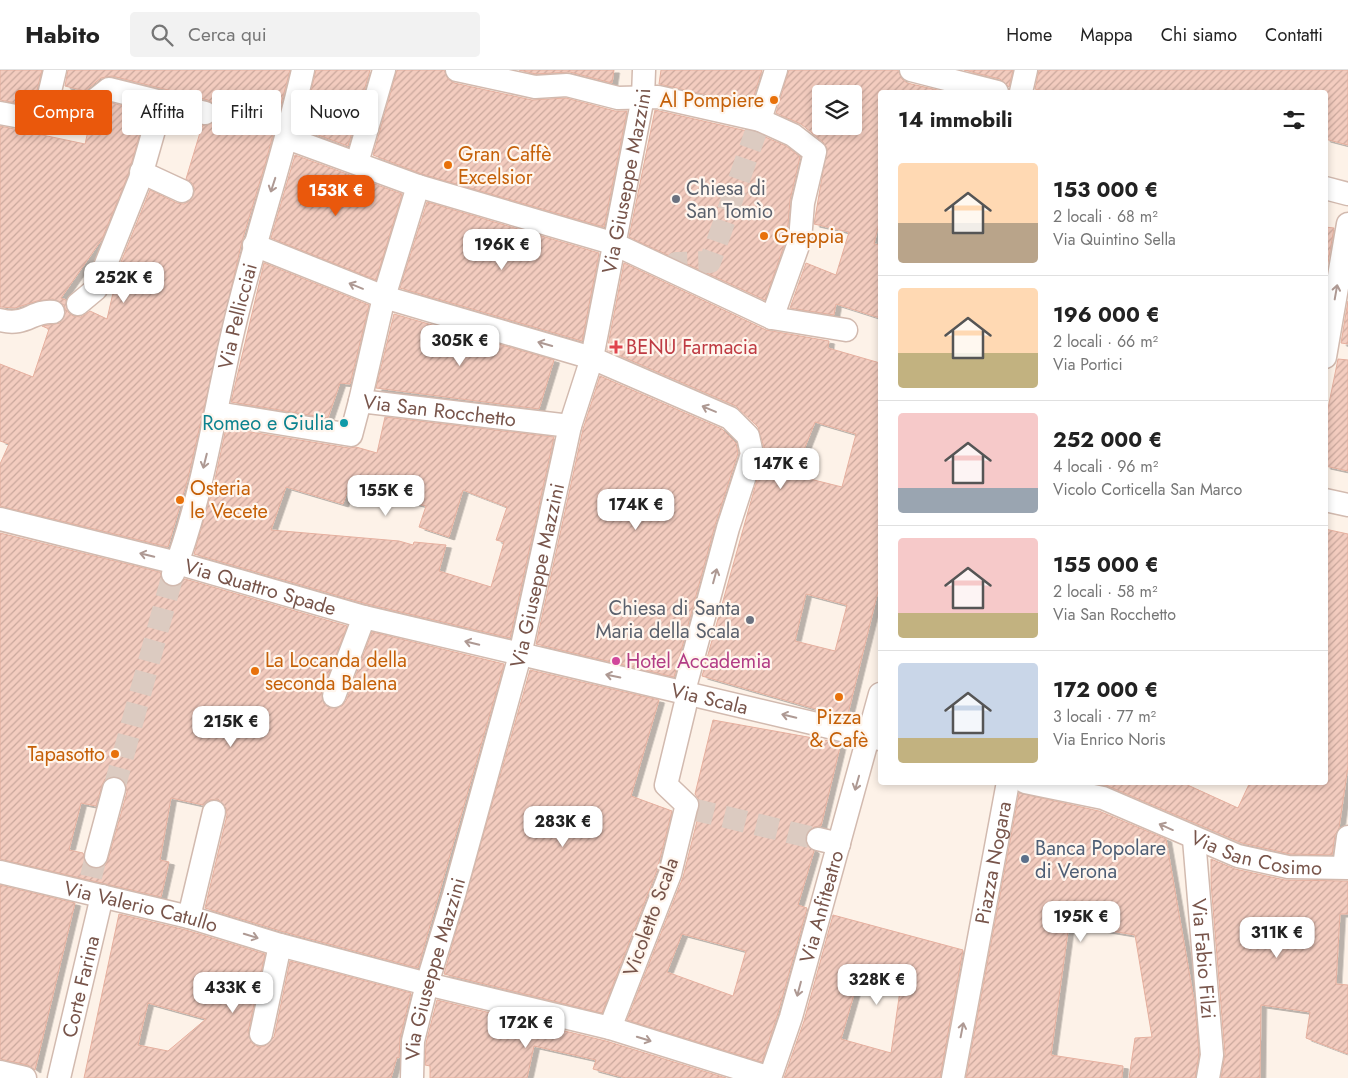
<!DOCTYPE html>
<html lang="it">
<meta charset="utf-8">
<style>
:root{--surface:#fff;--page:#f2f2f2;--text:#222;--muted:#767676;--line:#e0e0e0;--accent:#ea580c}
body{margin:0;font-family:Jost,sans-serif;background:var(--page);color:var(--text);height:100vh;display:flex;flex-direction:column;font-size:19px;white-space:nowrap}
*{box-sizing:border-box;margin:0}
p{font-size:16px;color:var(--muted)}
.icon{flex:none;width:28px;height:28px;fill:none;stroke:currentColor;stroke-width:2;stroke-linecap:round;stroke-linejoin:round}
.map{position:relative;flex:1;overflow:hidden}
.side{position:absolute;left:878px;top:20px;width:450px;height:695px;display:flex;flex-direction:column;background:var(--surface);border-radius:5px;box-shadow:0 2px 8px #0003}
.side>*{flex:none}
.guide{position:absolute;left:15px;top:20px;width:475px;height:45px;display:flex;gap:10px}
.buttons{position:absolute;left:812px;top:15px;display:grid;gap:10px}
.buttons a{display:grid;place-items:center;width:50px;height:50px;border-radius:5px;background:var(--surface);box-shadow:0 2px 8px #0003;font-size:25px}
.price{position:absolute;translate:-50% -42px;padding:0 11px;border-radius:10px;background:#fff;color:#222;font-size:16px;line-height:32px;filter:drop-shadow(0 1px 2px #0008)}
.price::after{content:'';position:absolute;left:50%;top:30px;width:15px;height:11px;margin-left:-8px;background:inherit;clip-path:polygon(0 0,100% 0,50% 100%)}
.price.active{background:var(--accent);color:#fff}
ul{padding:0;list-style:none}
li{display:flex;align-items:center;gap:15px;height:125px;padding:0 20px}
li+li{border-top:1px solid var(--line)}
li span{display:grid;place-items:center;flex:none;width:140px;height:100px;border-radius:5px;color:#555}
li>.icon{margin-inline-start:auto}
span .icon{width:60px;height:60px;fill:#fffc;stroke-width:1}
li b{font-size:21px}
h2{display:flex;justify-content:space-between;align-items:center;height:60px;padding:0 20px;font-size:21px}
.chip{padding:0 18px;border-radius:5px;background:var(--surface);box-shadow:0 2px 8px #0003;font-size:18px;line-height:45px}
.chip.active{background:var(--accent);color:#fff}
header{display:flex;align-items:center;gap:30px;box-sizing:border-box;height:70px;padding:0 25px;background:var(--surface);border-bottom:1px solid var(--line)}
header strong{font-size:24px}
nav{display:flex;gap:28px;margin-inline-start:auto;font-size:18px}
.search{width:350px;height:45px;background:var(--page);display:flex;align-items:center;gap:12px;box-sizing:border-box;padding:0 18px;border-radius:5px;color:var(--muted);font-size:19px}
.map>svg:first-child{display:block}
.building{fill:url(#building-hatch);stroke:#e6b09f;fill-rule:evenodd;filter:url(#shadow)}
.lines{fill:none;stroke-linecap:round;stroke-linejoin:round}
.street-tunnel{stroke:#dccbc1;stroke-width:22;stroke-dasharray:22 11;stroke-linecap:butt}
.street-casing{stroke:#d2baaf;stroke-width:25}
.street{stroke:#fff;stroke-width:22}
.oneway{stroke:#ae9993}
.food-dot{fill:#e8710a;stroke:#fff6ee;stroke-width:2}
.worship-dot{fill:#6b7280;stroke:#fff6ee;stroke-width:2}
.health-dot{fill:#e0444e;stroke:#fff6ee;stroke-width:2}
.culture-dot{fill:#0f9aa8;stroke:#fff6ee;stroke-width:2}
.hotel-dot{fill:#d1479c;stroke:#fff6ee;stroke-width:2}
.service-dot{fill:#5c6f8a;stroke:#fff6ee;stroke-width:2}
.labels{text-anchor:middle;dominant-baseline:central;stroke-width:4.5;stroke-linejoin:round;paint-order:stroke}
.food-label{font-size:20px;fill:#c56008;stroke:#fff6ee;text-anchor:start}
.street-label{font-size:20px;fill:#78554b;stroke:#fff6ee}
.worship-label{font-size:20px;fill:#5b616d;stroke:#fff6ee;text-anchor:start}
.health-label{font-size:20px;fill:#be3a42;stroke:#fff6ee;text-anchor:start}
.culture-label{font-size:20px;fill:#0d838f;stroke:#fff6ee;text-anchor:end}
.hotel-label{font-size:20px;fill:#b23c85;stroke:#fff6ee;text-anchor:start}
.service-label{font-size:20px;fill:#4e5e75;stroke:#fff6ee;text-anchor:start}
</style>
<header>
<strong>Habito</strong>
<div class="search"><svg class="icon" aria-label="search" viewBox="0 0 24 24"><circle cx="10" cy="10" r="6"/><path d="M15 15l6 6"/></svg>Cerca qui</div>
<nav><a>Home</a><a>Mappa</a><a>Chi siamo</a><a>Contatti</a></nav>
</header>
<div class="map">
<svg width="1348" height="1008" viewBox="0 0 1348 1008">
<defs>
<pattern id="building-hatch" width="6" height="6" patternUnits="userSpaceOnUse" patternTransform="scale(1.25)"><rect width="6" height="6" fill="#f3ccbf"/><path d="M-1 1l2-2M0 6l6-6M5 7l2-2" fill="none" stroke="#caa89d"/></pattern>
<filter id="shadow"><feDropShadow dx="5.5" dy="3" stdDeviation="0" flood-color="#0004"/></filter>
</defs>
<rect width="100%" height="100%" fill="#fdf2e8"/>
<!-- building -->
<g class="building">
<path d="M0,0H42L33,36L0,30Z"/>
<path d="M68,0H290L266,91L242,171L188,408L168,477L0,436V394L9,374L0,371V294L33,307L49,259L42,256L60,253L66,242L64,235L53,229L37,231L15,238L0,237V56L85,74L91,48L112,33L146,42L128,105L102,169L61,228L66,230L68,242L73,246L81,247L90,241L107,249L119,197L150,120L177,133L184,134L190,131L195,119L192,113L186,109L202,56L214,52L218,46L214,34L208,30L112,6L101,8L85,21L65,16Z"/>
<path d="M316,0H370L348,76L302,59Z"/>
<path d="M397,0H444L448,9L454,13L532,30L566,28L615,41H627L604,157L422,104L373,85Z"/>
<path d="M519,0H614L612,13L570,2L536,4Z"/>
<path d="M661,0H762L751,35L659,14Z"/>
<path d="M789,0H898L902,9L907,13L946,22H880V149L874,174L880,175V248L836,234L834,245L790,238L806,193L836,205L849,162L814,154L827,78L823,72L801,54L776,43ZM821,24H854V56H821Z"/>
<path d="M964,0H1013L1009,17L1000,9Z"/>
<path d="M1039,0H1348V75L1325,69V22H1047L1035,19Z"/>
<path d="M655,40L756,63L786,76L800,87L790,130L787,167L765,230L629,167Z"/>
<path d="M295,85L402,124L376,210L271,168Z"/>
<path d="M427,132L599,183L582,271L400,218Z"/>
<path d="M1325,157L1334,158L1325,210Z"/>
<path d="M264,193L369,235L350,314L340,313L328,348L231,332Z"/>
<path d="M624,193L766,260L829,271L828,278L880,293V513L847,648L702,606L765,381L758,357L736,336L607,280ZM815,352L856,364L842,417L794,405ZM806,524L847,535L835,581L795,571Z"/>
<path d="M1348,231V274L1341,273Z"/>
<path d="M394,244L554,290L539,339L376,318Z"/>
<path d="M1338,289L1348,290V401L1325,396V353Z"/>
<path d="M600,306L722,359L736,373L738,383L715,455L674,607L536,574L583,359Z"/>
<path d="M385,347L554,367L510,568L367,534L194,484L214,414L226,358L349,378L356,377L377,383ZM349,416L426,436L419,457L449,467L463,420L507,437L496,470L504,472L491,517L439,501L446,475L414,472L413,475L399,471L271,460L286,417L343,434Z"/>
<path d="M1325,459L1348,464V696L1339,758L1335,765L1332,785L1290,784L1242,773L1108,716L1093,712H1181L1238,738L1250,712H1325Z"/>
<path d="M0,463L160,502L163,512L169,516L176,517L185,509L347,556L322,622L324,634L330,638L342,636L346,631L372,562L504,594L418,898L284,862L205,838L227,745L226,738L218,729L210,730L203,735L171,728L160,790L169,792L161,827L0,789ZM111,706L118,707L124,710L127,722L108,790L105,796L93,799L86,795L83,783L69,780L81,733L96,736L102,715L105,709Z"/>
<path d="M530,600L659,630L631,726L672,741L657,800L602,943L444,904Z"/>
<path d="M713,650L841,673L821,756L814,757L805,766L806,773L814,781L798,835L807,838L778,943L762,992L627,950L683,807L700,739V731L695,724ZM682,864L746,881L733,926L667,902Z"/>
<path d="M1019,723L1099,741L1166,769L1195,936L1199,984L1195,1008H1129L1135,968L1152,967L1135,865L1069,854L1051,985L1123,996L1122,1008H966Z"/>
<path d="M1211,789L1235,799L1285,810L1348,811V844H1340L1336,914L1348,915V984L1306,968L1310,942L1261,935L1260,1008H1221L1225,984L1211,813Z"/>
<path d="M0,815L75,833L35,1000L28,995L0,989Z"/>
<path d="M119,844L186,860L265,884L248,962L252,973L258,977L265,976L274,967L290,891L411,923L400,968L399,988L397,987L391,1008H84ZM148,933L206,949L168,981L138,975Z"/>
<path d="M833,845L963,880L940,1008H784L804,951ZM862,897L902,907L891,983L841,969Z"/>
<path d="M437,930L606,971L726,1008H626L593,999L596,990L534,976L527,1008H430V996L425,995L426,973Z"/>
</g>
<g class="lines">
<!-- street-tunnel -->
<g class="street-tunnel">
<path d="M669,201L676,193L710,192L760,50"/>
<path d="M114,719L173,504"/>
<path d="M692,739L818,769"/>
<path d="M91,807L96,786"/>
</g>
<!-- street casing -->
<g class="street-casing">
<g id="street">
<path d="M911,0L997,22"/>
<path d="M1021,22L1026,0"/>
<path d="M0,43L43,51L90,34L109,19L205,43"/>
<path d="M760,50L776,0"/>
<path d="M43,51L55,0"/>
<path d="M287,68L418,116L612,173L772,248L800,170L803,133L815,82L793,65L760,50L658,27L618,28L567,15L535,17L457,0"/>
<path d="M357,93L384,0"/>
<path d="M141,102L182,121"/>
<path d="M1325,118L1348,124"/>
<path d="M254,175L384,227L592,288L730,348L748,366L752,384L728,458L684,621L686,632L666,715L687,735L686,738L670,804L610,958"/>
<path d="M78,234L96,219L140,109L162,32"/>
<path d="M772,248L846,260"/>
<path d="M0,250C26,257 32,240 53,242"/>
<path d="M1325,287L1348,154"/>
<path d="M360,331L384,227L418,116"/>
<path id="s1" d="M217,343L351,365L360,331L570,356"/>
<path d="M1325,430L1348,435"/>
<path id="s2" d="M0,449L177,493L364,547L880,669"/>
<path id="s3" d="M173,504C204,423 215,336 235,253C255,168 284,85 303,0"/>
<path d="M334,626L364,547"/>
<path id="s4" d="M1025,712L1103,728L1238,786L1288,797L1348,798"/>
<path d="M818,769L839,774"/>
<path id="s5" d="M1194,769L1212,985L1208,1008"/>
<path d="M96,786L114,719"/>
<path d="M1344,797L1348,767"/>
<path id="s6" d="M0,802L189,847L280,875L427,914L610,958L770,1008"/>
<path d="M189,847L214,742"/>
<path d="M261,964L280,875"/>
<path d="M0,1002L25,1008"/>
<path id="s7" d="M59,1008L102,826"/>
<path id="s8" d="M412,1008L413,971L427,914L454,825L520,585L570,356L592,288L643,27L644,0"/>
<path id="s9" d="M770,1008L791,947L880,624"/>
<path id="s10" d="M953,1008L1008,712"/>
</g>
</g>
<!-- street -->
<use href="#street" class="street"/>
</g>
<!-- one-way arrows -->
<defs><path id="oneway-shaft" d="M-6 0H5M1.5-3L5.5 0L1.5 3" fill="none" stroke-width="1.6" stroke-linecap="round" stroke-linejoin="round" transform="scale(1.25)"/></defs>
<g class="oneway">
<use href="#oneway-shaft" transform="translate(273 115) rotate(108)"/>
<use href="#oneway-shaft" transform="translate(356 216) rotate(-158)"/>
<use href="#oneway-shaft" transform="translate(1336 222) rotate(-80)"/>
<use href="#oneway-shaft" transform="translate(545 274) rotate(-164)"/>
<use href="#oneway-shaft" transform="translate(709 339) rotate(-157)"/>
<use href="#oneway-shaft" transform="translate(205 391) rotate(104)"/>
<use href="#oneway-shaft" transform="translate(147 485) rotate(-166)"/>
<use href="#oneway-shaft" transform="translate(715 506) rotate(-75)"/>
<use href="#oneway-shaft" transform="translate(472 573) rotate(-166)"/>
<use href="#oneway-shaft" transform="translate(613 606) rotate(-168)"/>
<use href="#oneway-shaft" transform="translate(789 646) rotate(-167)"/>
<use href="#oneway-shaft" transform="translate(857 713) rotate(106)"/>
<use href="#oneway-shaft" transform="translate(1166 757) rotate(-156)"/>
<use href="#oneway-shaft" transform="translate(251 866) rotate(17)"/>
<use href="#oneway-shaft" transform="translate(799 919) rotate(105)"/>
<use href="#oneway-shaft" transform="translate(962 960) rotate(-79)"/>
<use href="#oneway-shaft" transform="translate(644 969) rotate(17)"/>
</g>
<!-- markers -->
<g class="food-dot">
<circle cx="774" cy="30" r="5"/>
<circle cx="448" cy="95" r="5"/>
<circle cx="764" cy="166" r="5"/>
<circle cx="180" cy="430" r="5"/>
<circle cx="255" cy="601" r="5"/>
<circle cx="839" cy="627" r="5"/>
<circle cx="115" cy="684" r="5"/>
</g>
<g class="worship-dot">
<circle cx="676" cy="129" r="5"/>
<circle cx="750" cy="550" r="5"/>
</g>
<path class="health-dot" d="M613.5 269.5h5v5h5v5h-5v5h-5v-5h-5v-5h5z"/>
<circle class="culture-dot" cx="344" cy="353" r="5"/>
<circle class="hotel-dot" cx="616" cy="591" r="5"/>
<circle class="service-dot" cx="1025" cy="789" r="5"/>
<g class="labels">
<!-- food labels -->
<g class="food-label">
<text x="764" y="30" text-anchor="end">Al Pompiere</text>
<text x="458" y="84">Gran Caffè<tspan x="458" dy="23">Excelsior</tspan></text>
<text x="774" y="166">Greppia</text>
<text x="190" y="418">Osteria<tspan x="190" dy="23">le Vecete</tspan></text>
<text x="265" y="590">La Locanda della<tspan x="265" dy="23">seconda Balena</tspan></text>
<text x="839" y="647" text-anchor="middle">Pizza<tspan x="839" dy="23">&amp; Cafè</tspan></text>
<text x="105" y="684" text-anchor="end">Tapasotto</text>
</g>
<!-- street labels -->
<g class="street-label">
<text stroke="none"><textPath href="#s8" startOffset="924">Via Giuseppe Mazzini</textPath></text>
<text stroke="none"><textPath href="#s3" startOffset="266">Via Pellicciai</textPath></text>
<text stroke="none"><textPath href="#s1" startOffset="251">Via San Rocchetto</textPath></text>
<text stroke="none"><textPath href="#s8" startOffset="519">Via Giuseppe Mazzini</textPath></text>
<text stroke="none"><textPath href="#s2" startOffset="269">Via Quattro Spade</textPath></text>
<text stroke="none"><textPath href="#s2" startOffset="732">Via Scala</textPath></text>
<text stroke="none"><textPath href="#s4" startOffset="244">Via San Cosimo</textPath></text>
<text stroke="none"><textPath href="#s10" startOffset="219">Piazza Nogara</textPath></text>
<text stroke="none"><textPath href="#s6" startOffset="145">Via Valerio Catullo</textPath></text>
<text stroke="none"><textPath href="#s9" startOffset="179">Via Anfiteatro</textPath></text>
<text transform="translate(651 847) rotate(-70)">Vicoletto Scala</text>
<text stroke="none"><textPath href="#s5" startOffset="120">Via Fabio Filzi</textPath></text>
<text stroke="none"><textPath href="#s8" startOffset="112">Via Giuseppe Mazzini</textPath></text>
<text stroke="none"><textPath href="#s7" startOffset="94">Corte Farina</textPath></text>
</g>
<!-- worship labels -->
<g class="worship-label">
<text x="686" y="118">Chiesa di<tspan x="686" dy="23">San Tomìo</tspan></text>
<text x="740" y="538" text-anchor="end">Chiesa di Santa<tspan x="740" dy="23">Maria della Scala</tspan></text>
</g>
<!-- health labels -->
<g class="health-label">
<text x="626" y="277">BENU Farmacia</text>
</g>
<!-- culture labels -->
<g class="culture-label">
<text x="334" y="353">Romeo e Giulia</text>
</g>
<!-- hotel labels -->
<g class="hotel-label">
<text x="626" y="591">Hotel Accademia</text>
</g>
<!-- service labels -->
<g class="service-label">
<text x="1035" y="778">Banca Popolare<tspan x="1035" dy="23">di Verona</tspan></text>
</g>
</g>
</svg>
<div class="buttons">
<a><svg class="icon" aria-label="layers" viewBox="0 0 24 24"><path d="M12 4l9 5-9 5-9-5zM3 14l9 5 9-5"/></svg></a>
</div>
<b class="price active" style="left:336px;top:147px">153K €</b>
<b class="price" style="left:502px;top:201px">196K €</b>
<b class="price" style="left:124px;top:234px">252K €</b>
<b class="price" style="left:460px;top:297px">305K €</b>
<b class="price" style="left:781px;top:420px">147K €</b>
<b class="price" style="left:386px;top:447px">155K €</b>
<b class="price" style="left:636px;top:461px">174K €</b>
<b class="price" style="left:231px;top:678px">215K €</b>
<b class="price" style="left:563px;top:778px">283K €</b>
<b class="price" style="left:1081px;top:873px">195K €</b>
<b class="price" style="left:1277px;top:889px">311K €</b>
<b class="price" style="left:877px;top:936px">328K €</b>
<b class="price" style="left:233px;top:944px">433K €</b>
<b class="price" style="left:526px;top:979px">172K €</b>
<div class="guide">
<a class="chip active">Compra</a>
<a class="chip">Affitta</a>
<a class="chip">Filtri</a>
<a class="chip">Nuovo</a>
</div>
<section class="side">
<h2>14 immobili<svg class="icon" aria-label="filters" viewBox="0 0 24 24"><path d="M4 7h16M4 17h16"/><circle cx="9" cy="7" r="2"/><circle cx="15" cy="17" r="2"/></svg></h2>
<ul>
<li><span style="background:linear-gradient(#ffd9b3 60%,#b9a48a 0)"><svg class="icon" aria-label="home" viewBox="0 0 24 24"><path d="M3 11l9-7 9 7M6 9v11h12V9"/></svg></span><div><b>153 000 €</b><p>2 locali · 68 m²</p><p>Via Quintino Sella</p></div></li>
<li><span style="background:linear-gradient(#ffd9b3 65%,#c2b280 0)"><svg class="icon" aria-label="home" viewBox="0 0 24 24"><path d="M3 11l9-7 9 7M6 9v11h12V9"/></svg></span><div><b>196 000 €</b><p>2 locali · 66 m²</p><p>Via Portici</p></div></li>
<li><span style="background:linear-gradient(#f6c9c9 75%,#9aa5b1 0)"><svg class="icon" aria-label="home" viewBox="0 0 24 24"><path d="M3 11l9-7 9 7M6 9v11h12V9"/></svg></span><div><b>252 000 €</b><p>4 locali · 96 m²</p><p>Vicolo Corticella San Marco</p></div></li>
<li><span style="background:linear-gradient(#f6c9c9 75%,#c2b280 0)"><svg class="icon" aria-label="home" viewBox="0 0 24 24"><path d="M3 11l9-7 9 7M6 9v11h12V9"/></svg></span><div><b>155 000 €</b><p>2 locali · 58 m²</p><p>Via San Rocchetto</p></div></li>
<li><span style="background:linear-gradient(#c9d6e8 75%,#c2b280 0)"><svg class="icon" aria-label="home" viewBox="0 0 24 24"><path d="M3 11l9-7 9 7M6 9v11h12V9"/></svg></span><div><b>172 000 €</b><p>3 locali · 77 m²</p><p>Via Enrico Noris</p></div></li>
</ul>
</section>
</div>
